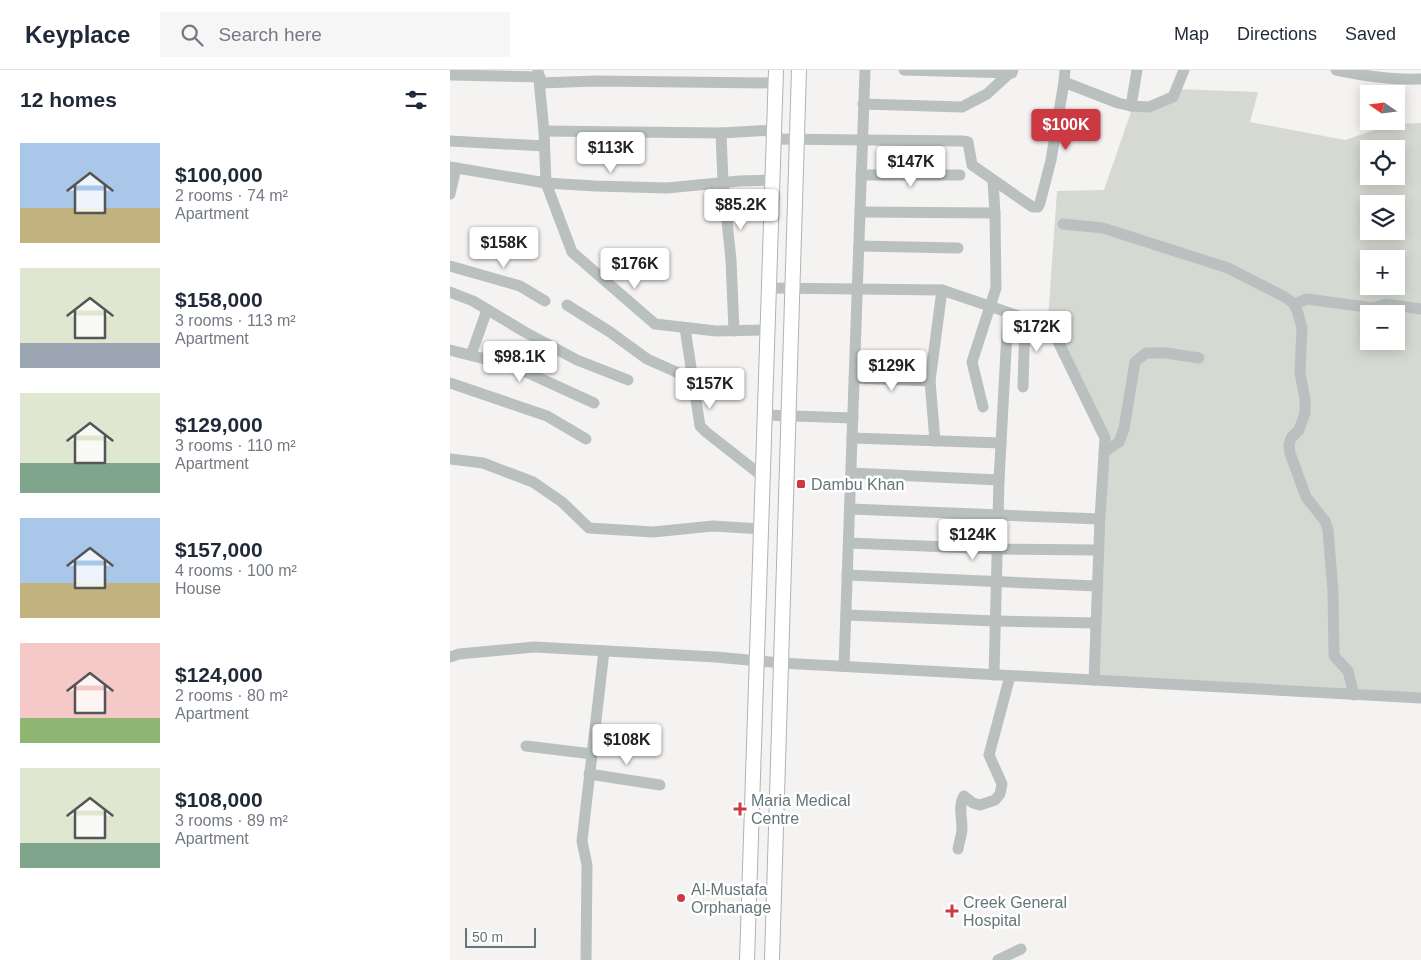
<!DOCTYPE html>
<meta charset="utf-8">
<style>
:root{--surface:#fff;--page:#f6f6f7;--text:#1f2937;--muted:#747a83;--line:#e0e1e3;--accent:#cc3943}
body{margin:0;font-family:Arial,sans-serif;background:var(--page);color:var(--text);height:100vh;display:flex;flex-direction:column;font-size:19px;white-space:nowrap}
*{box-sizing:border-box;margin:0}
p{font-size:16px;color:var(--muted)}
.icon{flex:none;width:28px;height:28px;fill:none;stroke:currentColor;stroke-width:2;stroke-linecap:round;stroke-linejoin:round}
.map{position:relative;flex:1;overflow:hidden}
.drawer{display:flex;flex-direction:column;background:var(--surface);width:450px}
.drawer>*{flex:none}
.needle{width:32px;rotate:284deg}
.buttons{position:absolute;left:910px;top:15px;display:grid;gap:10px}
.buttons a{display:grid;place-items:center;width:45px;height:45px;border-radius:0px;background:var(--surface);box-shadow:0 2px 12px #0003;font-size:25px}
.scale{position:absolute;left:15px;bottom:12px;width:71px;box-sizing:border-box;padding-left:5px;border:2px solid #637679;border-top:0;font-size:14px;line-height:18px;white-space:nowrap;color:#637679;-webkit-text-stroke:4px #fff;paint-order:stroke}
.price{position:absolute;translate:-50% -42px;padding:0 11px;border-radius:5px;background:#fff;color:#222;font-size:16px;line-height:32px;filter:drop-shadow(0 1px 2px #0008)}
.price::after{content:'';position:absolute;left:50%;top:30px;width:15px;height:11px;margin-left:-8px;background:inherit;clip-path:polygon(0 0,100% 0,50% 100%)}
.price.on{background:var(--accent);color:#fff}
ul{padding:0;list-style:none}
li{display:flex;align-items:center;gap:15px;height:125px;padding:0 20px}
li span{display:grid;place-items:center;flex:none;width:140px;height:100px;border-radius:0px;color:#555}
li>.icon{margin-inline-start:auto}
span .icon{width:60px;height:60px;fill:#fffc;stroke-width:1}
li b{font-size:21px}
h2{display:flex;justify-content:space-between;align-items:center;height:60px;padding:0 20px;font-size:21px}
header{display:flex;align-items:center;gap:30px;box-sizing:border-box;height:70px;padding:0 25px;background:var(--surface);border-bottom:1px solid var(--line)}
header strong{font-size:24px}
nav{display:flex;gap:28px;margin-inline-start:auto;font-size:18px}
.search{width:350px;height:45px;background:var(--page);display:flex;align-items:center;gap:12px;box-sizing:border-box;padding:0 18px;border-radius:0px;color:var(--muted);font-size:19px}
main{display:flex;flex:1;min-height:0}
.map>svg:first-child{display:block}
.green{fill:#d6d9d1;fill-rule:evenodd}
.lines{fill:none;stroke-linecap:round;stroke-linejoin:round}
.major-casing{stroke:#aeb4b5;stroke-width:16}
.minor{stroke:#bac0c0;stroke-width:11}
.major{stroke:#fff;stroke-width:14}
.poi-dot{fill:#cc3943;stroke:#fff;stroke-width:2}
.labels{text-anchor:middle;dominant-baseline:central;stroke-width:5;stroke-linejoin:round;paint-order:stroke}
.poi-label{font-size:16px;fill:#637679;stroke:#fff;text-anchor:start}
</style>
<header>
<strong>Keyplace</strong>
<div class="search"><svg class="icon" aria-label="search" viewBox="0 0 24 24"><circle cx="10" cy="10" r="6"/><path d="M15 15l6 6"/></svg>Search here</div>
<nav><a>Map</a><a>Directions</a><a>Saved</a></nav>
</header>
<main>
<section class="drawer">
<h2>12 homes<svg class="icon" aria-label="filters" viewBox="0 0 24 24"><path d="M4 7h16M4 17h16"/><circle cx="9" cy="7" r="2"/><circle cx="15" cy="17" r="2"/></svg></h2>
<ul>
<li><span style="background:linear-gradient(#a9c7e8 65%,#c2b280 0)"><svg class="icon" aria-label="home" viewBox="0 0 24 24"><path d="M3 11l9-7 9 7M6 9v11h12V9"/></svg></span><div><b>$100,000</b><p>2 rooms · 74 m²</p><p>Apartment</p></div></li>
<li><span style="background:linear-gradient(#dfe7d0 75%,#9aa5b1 0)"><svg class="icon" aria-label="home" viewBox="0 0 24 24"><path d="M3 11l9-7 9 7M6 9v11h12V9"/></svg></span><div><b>$158,000</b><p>3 rooms · 113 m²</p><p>Apartment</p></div></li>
<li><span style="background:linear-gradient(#dfe7d0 70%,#7fa58c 0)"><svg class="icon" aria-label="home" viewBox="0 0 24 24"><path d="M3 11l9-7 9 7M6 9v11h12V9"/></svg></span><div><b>$129,000</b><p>3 rooms · 110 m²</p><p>Apartment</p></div></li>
<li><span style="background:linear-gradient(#a9c7e8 65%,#c2b280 0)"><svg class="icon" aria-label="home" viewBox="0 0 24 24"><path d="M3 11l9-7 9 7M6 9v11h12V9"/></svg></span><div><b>$157,000</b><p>4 rooms · 100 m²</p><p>House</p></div></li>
<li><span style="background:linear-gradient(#f6c9c9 75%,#8fb573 0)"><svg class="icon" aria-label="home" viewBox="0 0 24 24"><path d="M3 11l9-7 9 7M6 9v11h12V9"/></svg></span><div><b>$124,000</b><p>2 rooms · 80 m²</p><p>Apartment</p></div></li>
<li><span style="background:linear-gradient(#dfe7d0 75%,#7fa58c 0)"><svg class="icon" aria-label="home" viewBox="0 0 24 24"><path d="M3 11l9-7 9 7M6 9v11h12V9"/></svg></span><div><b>$108,000</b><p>3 rooms · 89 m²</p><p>Apartment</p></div></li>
</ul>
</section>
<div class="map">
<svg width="971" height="890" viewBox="0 0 971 890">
<rect width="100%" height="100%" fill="#f4f3f1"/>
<!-- green -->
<path class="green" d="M726,19L808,22L800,52L895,70L942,54L971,53V627L649,610L659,368L598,249L607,121L654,120L682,39ZM919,79H946V106H919ZM919,134H946V161H919ZM919,189H946V216H919ZM919,244H946V271H919Z"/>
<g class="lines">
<!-- major casing -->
<g class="major-casing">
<g id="major">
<path d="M297,890L326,0"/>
<path d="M322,890L349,0"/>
</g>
</g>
<!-- minor -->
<g class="minor">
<path d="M88,0L94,61L96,113L122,182L205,254L266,261L317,260"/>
<path d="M454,0L562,3"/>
<path d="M615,0L614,12L668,33L681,36L699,37L723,27L734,0"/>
<path d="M886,0C914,6 943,10 971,9"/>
<path d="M0,5L90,7"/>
<path d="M90,13L147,11L325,13"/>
<path d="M413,34L512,37L537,24L563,0"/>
<path d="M681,36L687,0"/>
<path d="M94,61L271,63L324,60"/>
<path d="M271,63L273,112L281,190L284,261"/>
<path d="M323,69L512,71L518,72L522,95L578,134L583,137H588L590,133L601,90L614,12"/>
<path d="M0,71L94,76"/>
<path d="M0,97L96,113L145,116L217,118L289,111L322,110"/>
<path d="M411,105H510"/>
<path d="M0,124L6,98"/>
<path d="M410,142L545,143"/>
<path d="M613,154L653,158L778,198L835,227L844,234L847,240L852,258L850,303L855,329V343L849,360L841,368L839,375L840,383L856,427L875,451L878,460L883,522L884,586L898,601L904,625"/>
<path d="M409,176L508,178"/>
<path d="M0,196L70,216L95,231"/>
<path d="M318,218L492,220L601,257L655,368L650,449L644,610"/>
<path d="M0,222L23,231L73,261L127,290L178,310"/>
<path d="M844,234L857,229L923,238L936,234L971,239"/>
<path d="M117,235L160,262L197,289L242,309"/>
<path d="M235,258L250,356L256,362L312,406"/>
<path d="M0,280L63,296L144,333"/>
<path d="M21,285L37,240"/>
<path d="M404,308L480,311"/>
<path d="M0,313L97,346L136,369"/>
<path d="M573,317L575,248"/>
<path d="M533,337L522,292L546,218L545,143L543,111"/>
<path d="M314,345L403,348"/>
<path d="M402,368L551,373"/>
<path d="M485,371L480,311L492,220"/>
<path d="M654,382L669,372L674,359L685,292L696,283H716L749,288"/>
<path d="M0,389L33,393L83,412L112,432L139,458L203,462L263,456L311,459"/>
<path d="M401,403L549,410"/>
<path d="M400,439L650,449"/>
<path d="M399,473L548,479L649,480"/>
<path d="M397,505L647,516"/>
<path d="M396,545L546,551L646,553"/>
<path d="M0,587L9,584L84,577L266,587L331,593L971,628"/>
<path d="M394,596L415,0"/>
<path d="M544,605L549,410L558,243"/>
<path d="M76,676L142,684"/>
<path d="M139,704L210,715"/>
<path d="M508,779C509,772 512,765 512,758C512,748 508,735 514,726L523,733L530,735L545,730L550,724L552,714L539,685L560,606"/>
<path d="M136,890L137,795L132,771L154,581"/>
<path d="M548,890L571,879"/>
</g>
<!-- major -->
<use href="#major" class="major"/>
</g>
<!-- markers -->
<g class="poi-dot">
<rect x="346" y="409" width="10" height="10" rx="2.5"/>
<path d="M287.5 731.5h5v5h5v5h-5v5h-5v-5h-5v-5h5z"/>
<circle cx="231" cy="828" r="5"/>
<path d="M499.5 833.5h5v5h5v5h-5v5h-5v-5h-5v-5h5z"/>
</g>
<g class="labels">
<!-- poi labels -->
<g class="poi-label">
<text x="361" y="414">Dambu Khan</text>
<text x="301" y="730">Maria Medical<tspan x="301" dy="18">Centre</tspan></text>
<text x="241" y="819">Al-Mustafa<tspan x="241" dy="18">Orphanage</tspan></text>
<text x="513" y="832">Creek General<tspan x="513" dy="18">Hospital</tspan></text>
</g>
</g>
</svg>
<div class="buttons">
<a><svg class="needle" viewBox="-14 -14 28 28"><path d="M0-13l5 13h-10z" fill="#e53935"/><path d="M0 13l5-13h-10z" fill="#747a83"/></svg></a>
<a><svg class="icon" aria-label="locate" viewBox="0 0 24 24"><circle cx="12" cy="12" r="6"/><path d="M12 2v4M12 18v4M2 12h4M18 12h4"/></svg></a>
<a><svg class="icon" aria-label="layers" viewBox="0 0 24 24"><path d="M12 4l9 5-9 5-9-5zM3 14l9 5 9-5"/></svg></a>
<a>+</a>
<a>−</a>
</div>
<div class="scale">50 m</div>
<b class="price on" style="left:616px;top:81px">$100K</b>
<b class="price" style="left:161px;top:104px">$113K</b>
<b class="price" style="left:461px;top:118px">$147K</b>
<b class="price" style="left:291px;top:161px">$85.2K</b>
<b class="price" style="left:54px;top:199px">$158K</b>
<b class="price" style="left:185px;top:220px">$176K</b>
<b class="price" style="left:587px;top:283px">$172K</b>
<b class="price" style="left:70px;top:313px">$98.1K</b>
<b class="price" style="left:442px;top:322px">$129K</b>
<b class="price" style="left:260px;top:340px">$157K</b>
<b class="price" style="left:523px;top:491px">$124K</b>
<b class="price" style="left:177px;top:696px">$108K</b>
</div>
</main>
